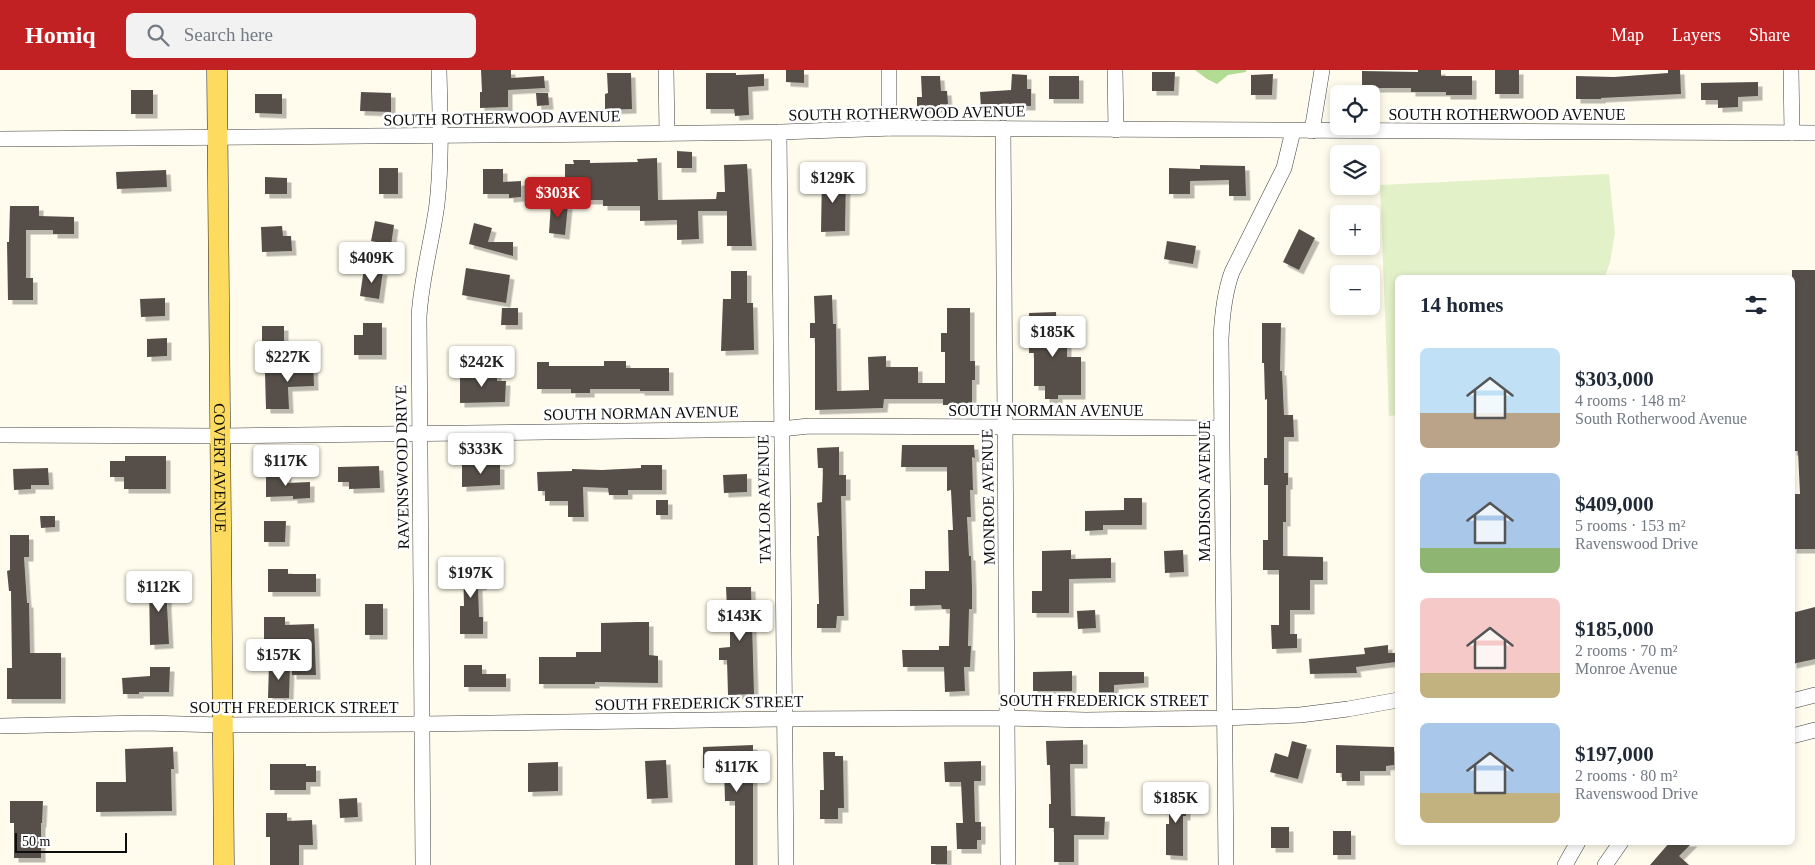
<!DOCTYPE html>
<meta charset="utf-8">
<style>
:root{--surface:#fff;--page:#f2f2f3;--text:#1f2937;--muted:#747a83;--accent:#c12123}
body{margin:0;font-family:Georgia,serif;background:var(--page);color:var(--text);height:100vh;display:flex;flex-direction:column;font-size:19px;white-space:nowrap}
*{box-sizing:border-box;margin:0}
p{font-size:16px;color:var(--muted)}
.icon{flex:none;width:28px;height:28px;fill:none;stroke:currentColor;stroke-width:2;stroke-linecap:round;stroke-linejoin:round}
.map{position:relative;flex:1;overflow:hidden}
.details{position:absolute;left:1395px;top:205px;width:400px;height:570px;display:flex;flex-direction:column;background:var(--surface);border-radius:8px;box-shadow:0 2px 8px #0003}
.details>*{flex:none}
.buttons{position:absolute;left:1330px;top:15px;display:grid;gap:10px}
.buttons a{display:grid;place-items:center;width:50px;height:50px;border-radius:8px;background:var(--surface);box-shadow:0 2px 8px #0003;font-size:25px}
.scale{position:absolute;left:15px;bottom:12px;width:112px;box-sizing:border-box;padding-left:5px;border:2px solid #0d0d0d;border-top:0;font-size:14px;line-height:18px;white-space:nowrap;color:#0d0d0d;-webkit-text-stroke:4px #fff;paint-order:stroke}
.price{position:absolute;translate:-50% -42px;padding:0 11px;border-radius:5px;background:#fff;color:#222;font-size:16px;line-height:32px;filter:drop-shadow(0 1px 2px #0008)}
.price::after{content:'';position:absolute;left:50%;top:30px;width:15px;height:11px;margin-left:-8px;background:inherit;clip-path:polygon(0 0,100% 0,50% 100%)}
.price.active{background:var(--accent);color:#fff}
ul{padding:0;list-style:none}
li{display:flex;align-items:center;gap:15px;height:125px;padding:0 25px}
li span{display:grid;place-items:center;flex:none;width:140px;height:100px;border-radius:8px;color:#555}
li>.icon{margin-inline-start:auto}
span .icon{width:60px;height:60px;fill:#fffc;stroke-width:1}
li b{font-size:21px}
h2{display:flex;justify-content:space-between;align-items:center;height:60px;padding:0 25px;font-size:21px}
header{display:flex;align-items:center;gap:30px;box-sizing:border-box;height:70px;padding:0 25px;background:var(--accent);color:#fff}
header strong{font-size:24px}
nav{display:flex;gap:28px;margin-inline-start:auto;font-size:18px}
.search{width:350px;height:45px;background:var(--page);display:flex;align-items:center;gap:12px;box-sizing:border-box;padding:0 18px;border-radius:8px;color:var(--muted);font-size:19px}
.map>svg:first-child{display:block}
.forest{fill:#b2dc94}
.pitch{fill:#e2f1c8}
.building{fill:#564f49;filter:url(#shadow)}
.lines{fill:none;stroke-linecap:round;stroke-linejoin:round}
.minor-casing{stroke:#404040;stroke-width:16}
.major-casing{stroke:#1e1e1e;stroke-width:21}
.minor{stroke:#fff;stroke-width:15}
.major{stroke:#fddb5f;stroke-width:20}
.labels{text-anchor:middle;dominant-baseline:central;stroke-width:5;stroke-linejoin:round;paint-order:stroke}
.street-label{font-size:16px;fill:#0d0d0d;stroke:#fff}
</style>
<header>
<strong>Homiq</strong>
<div class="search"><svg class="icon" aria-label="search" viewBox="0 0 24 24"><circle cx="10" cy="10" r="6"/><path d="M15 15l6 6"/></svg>Search here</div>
<nav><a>Map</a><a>Layers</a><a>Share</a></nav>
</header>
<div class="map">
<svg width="1815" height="795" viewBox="0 0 1815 795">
<defs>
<filter id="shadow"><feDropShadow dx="4.5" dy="4.5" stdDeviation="0" flood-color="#0004"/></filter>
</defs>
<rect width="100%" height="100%" fill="#fffced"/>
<!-- forest -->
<path class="forest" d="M1195,0H1246V2L1228,5L1217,14L1207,9Z"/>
<!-- pitch -->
<path class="pitch" d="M1609,104L1615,163L1610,192L1605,207L1398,208L1397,345L1389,346L1380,115Z"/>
<!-- building -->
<g class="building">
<path d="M481,0H511V8L544,6L545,18L508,20V37L480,38V22H482Z"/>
<path d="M786,0H804V13L786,12Z"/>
<path d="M1418,0H1441V6H1472V25H1446V22H1411V18H1362V1L1418,2Z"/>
<rect x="1495" y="0" width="24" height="24"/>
<path d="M1668,0H1680L1681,24L1601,28V29H1576V6L1614,7L1668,3Z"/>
<path d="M1152,2H1175L1174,21H1152Z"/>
<path d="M607,3H631L632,39L605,40V24L608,23Z"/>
<path d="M706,3H736V5L764,4V16L748,17L749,45L735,46L734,39H706Z"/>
<path d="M1012,4L1027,5V19H1031V36L996,35V38L981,39L980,22L1011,20Z"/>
<path d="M1273,4L1272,25H1251V5Z"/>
<path d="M921,6H940L941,21H947L948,34H940L941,38L917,39V27H922Z"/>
<rect x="1049" y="6" width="30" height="23"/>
<path d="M1758,12V26L1738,27V37L1718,38V30H1701V13Z"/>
<rect x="131" y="20" width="22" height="24"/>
<path d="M361,22L391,23V42L360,41Z"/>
<path d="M536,23H548L549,35L537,36Z"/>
<path d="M255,24H282V44L255,43Z"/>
<path d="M677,81L692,82V98H677Z"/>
<path d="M657,88L658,130L716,129L717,122H725L724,95L747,94L752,176H727V141H698L699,169L677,170V150L640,151V136H603V130H565V94H574L573,90H590V93L638,92L637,89Z"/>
<path d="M1200,95L1245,96L1246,126H1229V110L1190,111V124H1169V98L1200,99Z"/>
<rect x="379" y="98" width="19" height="26"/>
<path d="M483,99H503V112L521,111V127L509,128V124H483Z"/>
<path d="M166,100L167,117L117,119L116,102Z"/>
<path d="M822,106H846L845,161L821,162Z"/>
<path d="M265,107L287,108V124H265Z"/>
<path d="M551,134L568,135L565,165L549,163Z"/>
<path d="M10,136H39V146L74,147V164H53V160H26V208H33V230H8L7,172H9Z"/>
<path d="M375,151L394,155L391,175L371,171Z"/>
<path d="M474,153L492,158L488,172H513V186L469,174Z"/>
<path d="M282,156L283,166H291L292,181L262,182L261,157Z"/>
<path d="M1299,159L1315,168L1299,200L1283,192Z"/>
<path d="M1167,171L1196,176L1193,194L1164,189Z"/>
<path d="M364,198L383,201L379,229L360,226Z"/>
<path d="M466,198L510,205L506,233L462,225Z"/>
<path d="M1792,200H1815V479H1792V424H1800L1798,381H1792Z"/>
<path d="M731,201H747V233H753L754,280L721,281L723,229H731Z"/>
<path d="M832,225L833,254H836L837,321L869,320L868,287L886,286V297H918V313H945V282H941V263H947V238H970V291H975V310H972V335H943V329H884L883,338L815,340V268H810V253H815L814,226Z"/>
<path d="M165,228V246L141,247L140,229Z"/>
<path d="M502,238H518V255H501Z"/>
<path d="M1056,242L1057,265H1067V287H1081V325H1058V329H1045V316H1034V283H1029V243Z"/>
<path d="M363,253H382V285H354V265H363Z"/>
<path d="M1262,253H1281L1280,301H1282L1284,345H1293L1294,367H1284V403H1288V415H1286V452H1283V486L1323,487V510H1310V540H1290V564H1297V578L1272,579L1271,555H1279V500H1263V470H1268V415H1264V388H1267V329L1265,330L1264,293H1262Z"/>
<rect x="262" y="256" width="22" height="24"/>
<path d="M167,268V286L147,287V269Z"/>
<path d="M313,288L314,316L288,317L289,339H266L265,303L289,302V289Z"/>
<path d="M604,291H626V298H669V321H640V319H590V323H571V319H537V292H549V296H604Z"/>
<path d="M460,303H497V311H506L505,332L460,333Z"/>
<path d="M902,375H974L975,388L972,387L973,420H970L971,447H967L969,486H971L972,518V539H969L968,576H971L970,597H964L965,621L945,622L944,597H903L902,580H939V576H949L950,539H942L941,535L910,536V519H925V501H949L948,460H953L951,420L947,421V397H901Z"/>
<path d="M839,377V405H846V426H841L844,546H837L836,558H817V534H819L817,466H819L817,433L822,432L823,398H818L817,378Z"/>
<path d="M125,386H166V419H124V407H110V391H125Z"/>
<path d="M462,394L500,395V415L462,417Z"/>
<path d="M641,395H662V420H628V425H609L608,418L583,417L584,447H568V431H545V421H538L537,402L572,401V399L602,400L641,398Z"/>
<path d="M379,396L380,418L349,419V412H338V397Z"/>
<path d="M48,398L49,415H31V419L14,420L13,399Z"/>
<path d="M266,403H287V413L310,412V428L293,429V426L266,427Z"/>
<path d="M747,404V422L724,423L723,405Z"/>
<path d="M1124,428H1142V455H1103V460L1085,461V441L1124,440Z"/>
<rect x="656" y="430" width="12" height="15"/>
<path d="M40,446H55V457L41,458Z"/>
<path d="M264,451H286L285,472H264Z"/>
<path d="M10,465H29V487H24L27,533H29L30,583H61V629H7V598H12L11,521H9L7,501L10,500Z"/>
<path d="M1071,480V489L1111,488V508L1069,509V543H1032V521H1042V481Z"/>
<path d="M1183,480L1184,502L1165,503L1164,481Z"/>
<path d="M463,491H481L482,516H478L479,547H483V564H460V536H464Z"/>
<path d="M268,499H288V504H316V522H268Z"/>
<path d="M149,512H168L167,535L169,574L150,575Z"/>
<path d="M726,517H751L754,624L728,625L727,590H719V578L730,577V539H727Z"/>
<rect x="365" y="534" width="18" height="31"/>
<path d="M1815,537V589L1792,594V543Z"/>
<path d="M1095,540L1096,558L1078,559L1077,541Z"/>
<path d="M264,547H285V555L314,554L316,605H292L291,570H264Z"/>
<path d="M637,552H649V585L658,586V613L595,612V614H539V587H576V582H601V553Z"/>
<path d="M1388,575V583H1395L1396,592L1356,597L1357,603L1310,604L1309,589L1365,584L1364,578Z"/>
<path d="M269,594H290L289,628H268Z"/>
<path d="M464,595H482V604H506V617H464Z"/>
<path d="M150,597H170L169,622H139V624H123L122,608L150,606Z"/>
<path d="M1072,601V621H1033V602Z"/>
<path d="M1099,602H1144V613L1114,615V627H1099Z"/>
<path d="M1083,670V694H1070L1071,746L1105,747L1104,765H1074V792H1054V758H1049V734H1051L1050,695H1047L1046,671Z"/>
<path d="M1292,671L1307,675L1298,709L1270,702L1275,683L1288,687Z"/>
<path d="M753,675V795H735V731H725L724,697L703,698V677Z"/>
<path d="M1336,675L1394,677V695L1386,696V701H1360V711H1342V703H1336Z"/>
<path d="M173,677L174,699H171L172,741L96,742V712H126L125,679Z"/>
<path d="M823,682H835V686H843L844,738H838V749H820V720H824Z"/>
<path d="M666,690L668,728L647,729L645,691Z"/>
<path d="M981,691V711H974L975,752H981V770H977V779H957L956,753H963L961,712H945L944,692Z"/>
<path d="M558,692V721L528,722V693Z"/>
<path d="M270,694H306V696H316V712H306V720H270Z"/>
<path d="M1169,723H1186V746H1183V786L1166,785V754H1169Z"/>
<path d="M357,728L358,747L340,748L339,729Z"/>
<path d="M10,731H43L42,753H41V788H14V753H10Z"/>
<path d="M266,743H287V751L312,750L313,775H299V795H270V767H266Z"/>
<rect x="1271" y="757" width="18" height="21"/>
<rect x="1333" y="761" width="18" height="24"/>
<path d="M1670,772H1693L1679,786L1689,795H1650Z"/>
<rect x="931" y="776" width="16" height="18"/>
</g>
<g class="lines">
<!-- minor casing -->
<g class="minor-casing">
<g id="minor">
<path d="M666,0L667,63"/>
<path d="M889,0V58"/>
<path d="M1115,0L1116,60"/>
<path d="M1791,0L1792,63"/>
<path d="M1003,58L1008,795"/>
<path d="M1312,61L1322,0"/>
<path d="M779,62L786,795"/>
<path d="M0,69L616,64L781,62L894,58L1815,63"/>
<path d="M0,365L221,366L781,359L809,356L1221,358"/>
<path d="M1792,631L1815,625"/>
<path d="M0,656L144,653L223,655L421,654L783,649L1006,648L1086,650L1224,648L1300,645L1348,639L1398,630"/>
<path d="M1792,666L1815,660"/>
<path d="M423,795L419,247C421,209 432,172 437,134C442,90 440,45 439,0"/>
<path d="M1226,795L1221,269C1222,246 1224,224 1232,202L1284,98L1293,61"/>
<path d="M1565,795L1578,772"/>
<path d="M1605,795L1621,772"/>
</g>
</g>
<!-- major casing -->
<g class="major-casing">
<g id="major">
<path id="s1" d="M217,0L224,795"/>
</g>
</g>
<!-- minor -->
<use href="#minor" class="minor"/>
<!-- major -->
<use href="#major" class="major"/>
</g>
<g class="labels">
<!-- street labels -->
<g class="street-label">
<text transform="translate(907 43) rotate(-1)">SOUTH ROTHERWOOD AVENUE</text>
<text x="1507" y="44">SOUTH ROTHERWOOD AVENUE</text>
<text transform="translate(502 48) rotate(-1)">SOUTH ROTHERWOOD AVENUE</text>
<text x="1046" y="340">SOUTH NORMAN AVENUE</text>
<text transform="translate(641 343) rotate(-1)">SOUTH NORMAN AVENUE</text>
<text stroke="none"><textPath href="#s1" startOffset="398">COVERT AVENUE</textPath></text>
<text transform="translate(402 397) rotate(-91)">RAVENSWOOD DRIVE</text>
<text transform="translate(1204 421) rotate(-90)">MADISON AVENUE</text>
<text transform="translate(988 427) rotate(-91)">MONROE AVENUE</text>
<text transform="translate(764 429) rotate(-91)">TAYLOR AVENUE</text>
<text x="1104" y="630">SOUTH FREDERICK STREET</text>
<text transform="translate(699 633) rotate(-1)">SOUTH FREDERICK STREET</text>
<text x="294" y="637">SOUTH FREDERICK STREET</text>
</g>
</g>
</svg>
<div class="buttons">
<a><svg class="icon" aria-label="locate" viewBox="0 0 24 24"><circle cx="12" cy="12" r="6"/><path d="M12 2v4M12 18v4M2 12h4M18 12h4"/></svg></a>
<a><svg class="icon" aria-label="layers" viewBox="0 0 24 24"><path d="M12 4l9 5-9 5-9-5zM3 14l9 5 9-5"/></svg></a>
<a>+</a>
<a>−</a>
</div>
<div class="scale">50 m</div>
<b class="price" style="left:833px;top:134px">$129K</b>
<b class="price active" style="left:558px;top:149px">$303K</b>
<b class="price" style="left:372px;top:214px">$409K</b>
<b class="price" style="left:1053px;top:288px">$185K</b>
<b class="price" style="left:288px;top:313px">$227K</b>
<b class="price" style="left:482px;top:318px">$242K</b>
<b class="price" style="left:481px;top:405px">$333K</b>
<b class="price" style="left:286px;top:417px">$117K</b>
<b class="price" style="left:471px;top:529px">$197K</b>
<b class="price" style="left:159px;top:543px">$112K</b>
<b class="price" style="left:740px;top:572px">$143K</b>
<b class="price" style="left:279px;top:611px">$157K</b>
<b class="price" style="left:737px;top:723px">$117K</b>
<b class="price" style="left:1176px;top:754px">$185K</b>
<section class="details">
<h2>14 homes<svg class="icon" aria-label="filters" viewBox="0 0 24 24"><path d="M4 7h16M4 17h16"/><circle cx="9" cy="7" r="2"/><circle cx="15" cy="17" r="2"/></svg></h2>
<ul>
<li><span style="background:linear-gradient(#bfe0f5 65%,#b9a48a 0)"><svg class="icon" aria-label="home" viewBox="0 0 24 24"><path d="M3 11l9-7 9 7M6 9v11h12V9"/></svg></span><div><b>$303,000</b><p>4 rooms · 148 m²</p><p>South Rotherwood Avenue</p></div></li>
<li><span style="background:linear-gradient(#a9c7e8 75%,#8fb573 0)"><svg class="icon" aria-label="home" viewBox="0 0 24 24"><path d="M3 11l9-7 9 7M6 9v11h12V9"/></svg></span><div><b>$409,000</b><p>5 rooms · 153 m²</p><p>Ravenswood Drive</p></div></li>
<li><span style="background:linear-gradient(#f6c9c9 75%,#c2b280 0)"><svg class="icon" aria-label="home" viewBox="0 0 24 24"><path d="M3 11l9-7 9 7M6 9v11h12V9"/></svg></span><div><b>$185,000</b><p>2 rooms · 70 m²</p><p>Monroe Avenue</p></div></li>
<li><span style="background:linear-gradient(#a9c7e8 70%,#c2b280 0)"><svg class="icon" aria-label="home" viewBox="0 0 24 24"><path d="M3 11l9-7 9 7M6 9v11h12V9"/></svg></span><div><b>$197,000</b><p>2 rooms · 80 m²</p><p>Ravenswood Drive</p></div></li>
</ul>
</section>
</div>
